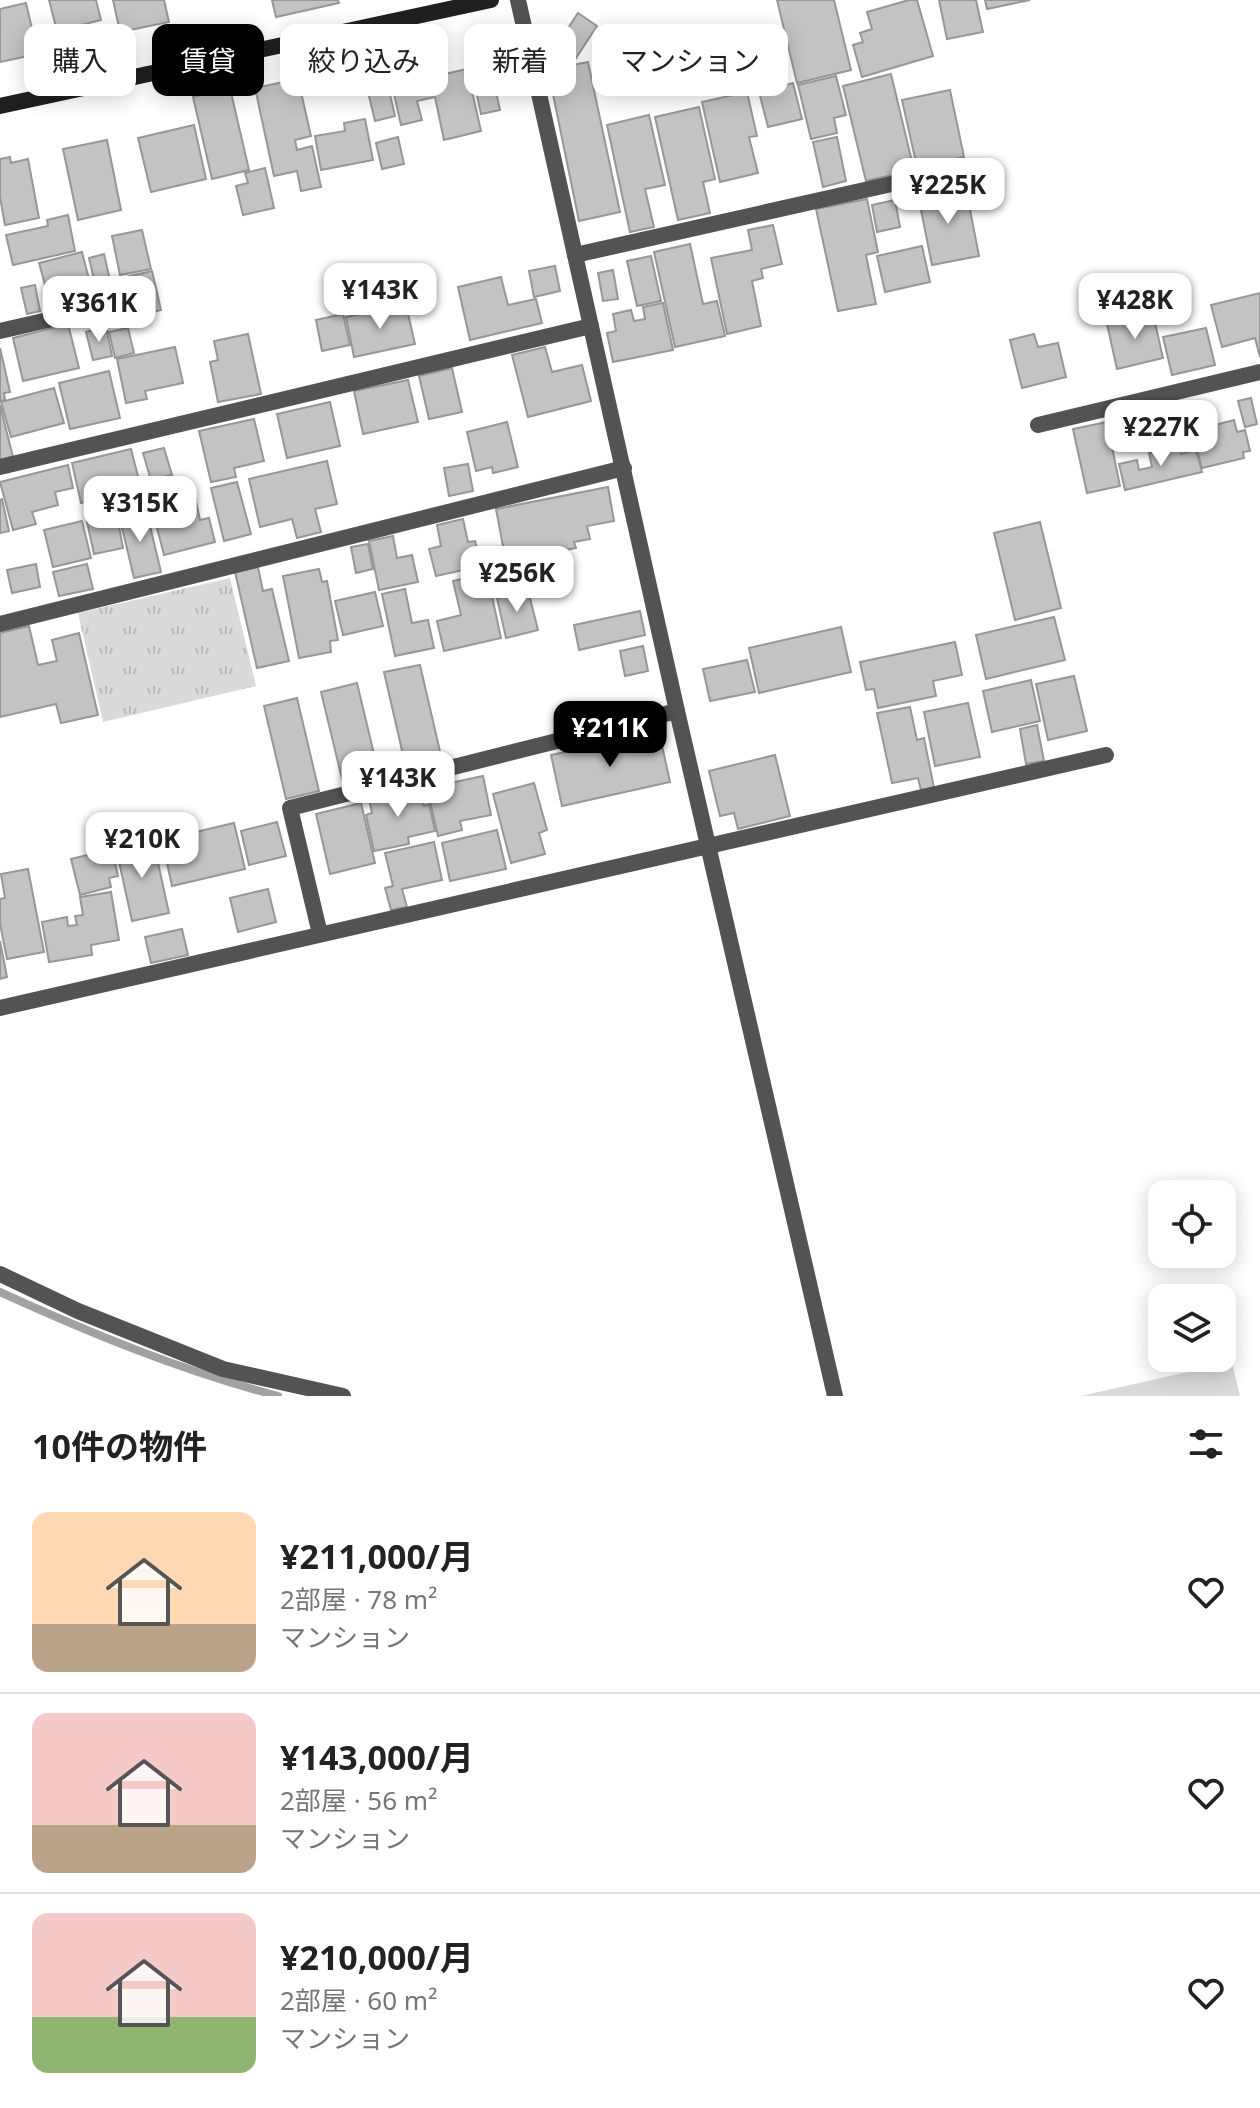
<!DOCTYPE html>
<html lang="ja">
<meta charset="utf-8">
<style>
:root{--surface:#fff;--page:#f6f6f6;--text:#222;--muted:#767676;--line:#e0e0e0;--accent:#000}
body{margin:0;font-family:"Noto Sans","Noto Sans JP",sans-serif;background:var(--page);color:var(--text);height:100vh;display:flex;flex-direction:column;font-size:30px;white-space:nowrap}
*{box-sizing:border-box;margin:0}
p{font-size:26px;color:var(--muted)}
.icon{flex:none;width:44px;height:44px;fill:none;stroke:currentColor;stroke-width:2;stroke-linecap:round;stroke-linejoin:round}
.map{position:relative;height:1396px;overflow:hidden}
.drawer{display:flex;flex-direction:column;background:var(--surface);flex:1}
.drawer>*{flex:none}
.guide{position:absolute;left:24px;top:24px;width:800px;height:72px;display:flex;gap:16px}
.buttons{position:absolute;left:1148px;top:1180px;display:grid;gap:16px}
.buttons a{display:grid;place-items:center;width:88px;height:88px;border-radius:16px;background:var(--surface);box-shadow:0 4px 20px #0003;font-size:40px}
.price{position:absolute;translate:-50% -68px;padding:0 18px;border-radius:16px;background:#fff;color:#222;font-size:26px;line-height:52px;filter:drop-shadow(0 2px 4px #0008)}
.price::after{content:'';position:absolute;left:50%;top:48px;width:24px;height:18px;margin-left:-12px;background:inherit;clip-path:polygon(0 0,100% 0,50% 100%)}
.price.selected{background:var(--accent);color:#fff}
ul{padding:0;list-style:none}
li{display:flex;align-items:center;gap:24px;height:200px;padding:0 32px}
li+li{border-top:2px solid var(--line)}
li span{display:grid;place-items:center;flex:none;width:224px;height:160px;border-radius:16px;color:#555}
li>.icon{margin-inline-start:auto}
span .icon{width:96px;height:96px;fill:#fffc;stroke-width:1}
li b{font-size:34px}
h2{display:flex;justify-content:space-between;align-items:center;height:96px;padding:0 32px;font-size:34px}
.chip{padding:0 28px;border-radius:16px;background:var(--surface);box-shadow:0 4px 20px #0003;font-size:28px;line-height:72px}
.chip.selected{background:var(--accent);color:#fff}
.map>svg:first-child{display:block}
.grass{fill:url(#grass-tufts)}
.park{fill:#dadada}
.lines{fill:none;stroke-linecap:round;stroke-linejoin:round}
.stream{stroke:#a1a1a1;stroke-width:8}
.building{fill:#c3c3c3;stroke:#979797;stroke-width:2}
.street{stroke:#535353;stroke-width:16}
.secondary{stroke:#202020;stroke-width:16}
</style>
<div class="map">
<svg width="1260" height="1396" viewBox="0 0 1260 1396">
<defs>
<pattern id="grass-tufts" width="24" height="20" patternUnits="userSpaceOnUse" patternTransform="scale(2)"><rect width="24" height="20" fill="#dadada"/><path d="M3 7l-1-3M5 7V3M7 7l1-3M15 17l-1-3M17 17v-4M19 17l1-3" fill="none" stroke="#b9b9b9"/></pattern>
</defs>
<rect width="100%" height="100%" fill="#fff"/>
<!-- grass -->
<path class="grass" d="M230,578L256,686L103,722L78,613Z"/>
<!-- park -->
<path class="park" d="M1232,1362L1240,1396H1081Z"/>
<g class="lines">
<!-- stream -->
<path class="stream" d="M0,1292C90,1333 182,1371 278,1396"/>
</g>
<!-- building -->
<g class="building">
<path d="M49,0H96L101,20L57,31Z"/>
<path d="M113,0H164L169,22L120,32Z"/>
<path d="M272,0H338L339,3L276,17Z"/>
<path d="M777,0H834L851,70L797,83Z"/>
<path d="M909,0H917L933,56L862,77L853,45L863,42L860,33L872,29L867,12Z"/>
<path d="M939,0H976L983,32L947,39Z"/>
<path d="M985,0H1030L987,9Z"/>
<path d="M26,3L38,54L0,62V9Z"/>
<path d="M578,13L597,26L576,58L557,45Z"/>
<path d="M381,55L395,116L375,121L360,59Z"/>
<path d="M433,62L436,76L467,69L481,131L444,140L435,97L417,101L422,120L401,125L389,72Z"/>
<path d="M588,62L620,212L579,221L548,70Z"/>
<path d="M891,74L914,170L866,181L843,86Z"/>
<path d="M836,76L846,115L834,118L837,133L811,139L798,85Z"/>
<path d="M298,79L311,136L295,140L297,150L312,146L321,187L301,191L297,171L274,176L255,88Z"/>
<path d="M494,82L500,110L481,114L475,86Z"/>
<path d="M793,83L802,119L768,127L759,92Z"/>
<path d="M230,88L249,170L212,179L193,97Z"/>
<path d="M950,90L964,157L917,167L902,100Z"/>
<path d="M747,92L757,136L749,137L758,173L720,182L702,102Z"/>
<path d="M699,107L715,179L703,182L710,213L678,220L655,117Z"/>
<path d="M649,115L665,185L645,189L654,227L630,232L607,125Z"/>
<path d="M365,119L373,160L321,170L315,136L345,131L344,123Z"/>
<path d="M194,125L206,179L151,192L138,138Z"/>
<path d="M398,137L404,164L382,169L376,143Z"/>
<path d="M837,137L846,181L823,187L813,142Z"/>
<path d="M107,140L121,210L78,220L63,149Z"/>
<path d="M10,157L11,163L28,159L39,218L5,225L0,197V159Z"/>
<path d="M265,168L274,208L243,215L236,186L248,183L245,173Z"/>
<path d="M939,185L941,199L967,194L979,256L932,265L917,190Z"/>
<path d="M867,199L878,252L866,255L876,304L838,311L816,209Z"/>
<path d="M895,200L900,227L877,232L872,205Z"/>
<path d="M68,215L75,251L13,265L6,235L48,226L47,220Z"/>
<path d="M773,225L782,264L761,269L763,278L752,281L761,326L727,334L711,258L752,250L748,230Z"/>
<path d="M142,230L151,269L120,275L112,236Z"/>
<path d="M690,244L703,304L717,301L725,336L675,347L654,252Z"/>
<path d="M922,246L930,282L885,292L877,256Z"/>
<path d="M82,252L91,287L49,299L39,263Z"/>
<path d="M104,254L116,306L101,310L89,258Z"/>
<path d="M651,256L661,301L637,306L627,261Z"/>
<path d="M555,266L560,291L534,297L529,271Z"/>
<path d="M613,270L618,299L603,301L598,273Z"/>
<path d="M152,271L161,310L131,317L129,309L120,311L113,280Z"/>
<path d="M501,277L508,305L536,299L542,323L470,340L458,287Z"/>
<path d="M35,285L40,311L27,314L21,288Z"/>
<path d="M1260,293V357L1255,338L1222,347L1211,305Z"/>
<path d="M663,303L673,350L613,362L607,333L616,331L613,314L631,310L634,321L645,319L643,307Z"/>
<path d="M406,305L415,344L354,357L346,317Z"/>
<path d="M343,314L350,345L322,351L316,320Z"/>
<path d="M1153,314L1163,358L1117,369L1107,324Z"/>
<path d="M68,324L79,368L23,381L13,338Z"/>
<path d="M106,327L112,356L93,360L86,332Z"/>
<path d="M128,328L134,353L115,358L109,332Z"/>
<path d="M1206,328L1215,365L1172,375L1163,337Z"/>
<path d="M248,334L261,394L218,402L210,362L218,360L214,341Z"/>
<path d="M1034,334L1038,347L1058,343L1066,377L1022,388L1010,340Z"/>
<path d="M175,347L183,383L145,391L147,399L126,403L117,359Z"/>
<path d="M545,347L552,372L582,365L591,401L528,417L512,355Z"/>
<path d="M0,348L10,392L4,393L5,400L0,401Z"/>
<path d="M452,368L462,412L429,419L419,376Z"/>
<path d="M109,371L120,418L70,429L59,383Z"/>
<path d="M408,380L418,422L363,434L354,391Z"/>
<path d="M54,388L64,423L11,437L1,402Z"/>
<path d="M1251,398L1257,424L1245,427L1238,401Z"/>
<path d="M330,402L340,446L287,458L277,414Z"/>
<path d="M1183,402L1190,435L1173,439L1166,406Z"/>
<path d="M0,405L13,457L0,460Z"/>
<path d="M254,419L264,461L234,468L236,477L211,482L199,431Z"/>
<path d="M1234,420L1237,432L1245,430L1250,451L1243,452L1244,458L1202,468L1192,431Z"/>
<path d="M507,422L518,467L493,473L492,467L476,471L467,432Z"/>
<path d="M1107,422L1120,486L1087,493L1073,429Z"/>
<path d="M1180,446L1181,454L1196,450L1202,472L1125,490L1119,464L1137,460L1139,470L1152,467L1149,453Z"/>
<path d="M164,448L172,475L151,480L143,453Z"/>
<path d="M131,449L141,488L81,503L72,463Z"/>
<path d="M327,461L337,504L315,509L321,532L297,538L292,519L260,527L249,479Z"/>
<path d="M468,464L473,491L449,496L444,468Z"/>
<path d="M68,465L73,488L55,492L58,505L32,512L36,524L13,530L0,482Z"/>
<path d="M237,482L251,534L224,541L211,488Z"/>
<path d="M608,487L614,521L587,526L590,539L574,542L576,548L506,562L496,509Z"/>
<path d="M195,497L200,520L209,518L215,542L164,555L152,508Z"/>
<path d="M2,499L9,531L0,533V500Z"/>
<path d="M146,509L161,572L134,578L119,515Z"/>
<path d="M117,516L123,548L94,554L87,522Z"/>
<path d="M463,519L468,542L475,541L481,566L436,576L429,549L441,546L437,525Z"/>
<path d="M82,521L91,558L53,567L44,530Z"/>
<path d="M1040,522L1061,608L1015,620L994,533Z"/>
<path d="M393,536L397,558L412,555L418,582L379,590L369,541Z"/>
<path d="M368,544L373,569L356,573L351,547Z"/>
<path d="M36,564L40,587L12,593L7,570Z"/>
<path d="M87,564L93,589L59,596L53,572Z"/>
<path d="M258,567L263,591L272,589L289,661L257,668L235,572Z"/>
<path d="M319,569L322,582L327,581L338,640L330,641L331,652L299,658L283,576Z"/>
<path d="M487,573L501,638L444,651L437,621L461,615L453,581Z"/>
<path d="M405,589L412,623L428,620L434,648L395,656L382,594Z"/>
<path d="M528,590L538,630L506,638L497,598Z"/>
<path d="M375,592L383,626L343,635L335,601Z"/>
<path d="M640,611L645,635L579,650L574,625Z"/>
<path d="M1054,617L1065,660L986,679L976,635Z"/>
<path d="M29,626L38,665L57,661L52,640L79,633L98,715L61,723L56,704L0,717V633Z"/>
<path d="M841,627L851,672L759,693L749,648Z"/>
<path d="M955,642L962,675L933,681L936,696L878,708L874,689L866,690L860,662Z"/>
<path d="M643,646L648,671L625,676L620,651Z"/>
<path d="M747,660L755,692L710,701L703,669Z"/>
<path d="M420,665L442,760L406,768L384,672Z"/>
<path d="M1074,676L1087,731L1048,740L1036,684Z"/>
<path d="M1031,680L1040,721L992,732L983,691Z"/>
<path d="M357,683L379,775L343,783L321,692Z"/>
<path d="M297,698L319,791L286,799L264,706Z"/>
<path d="M968,703L980,757L935,766L924,712Z"/>
<path d="M910,707L917,740L924,738L934,788L921,790L918,778L892,783L877,713Z"/>
<path d="M1037,725L1044,761L1026,764L1020,729Z"/>
<path d="M659,732L670,782L562,806L551,755Z"/>
<path d="M775,755L790,816L738,829L734,813L720,816L709,771Z"/>
<path d="M483,776L491,815L460,821L462,830L438,836L427,788Z"/>
<path d="M534,783L547,830L539,833L545,854L511,863L493,794Z"/>
<path d="M420,788L424,806L429,804L435,831L408,837L409,844L374,851L366,815L372,813L369,799Z"/>
<path d="M361,803L375,863L330,874L316,814Z"/>
<path d="M277,822L286,856L249,865L241,831Z"/>
<path d="M234,823L245,869L172,886L162,840Z"/>
<path d="M497,830L506,869L450,881L442,843Z"/>
<path d="M153,840L169,913L132,921L116,848Z"/>
<path d="M434,842L442,880L402,889L407,907L391,910L385,888L393,886L385,853Z"/>
<path d="M112,849L118,876L109,878L111,887L80,895L71,859Z"/>
<path d="M28,869L44,952L7,959L0,924V899L5,898L1,874Z"/>
<path d="M268,889L276,922L238,932L230,898Z"/>
<path d="M111,892L119,940L91,945L92,955L49,962L42,922L67,917L68,926L77,925L75,916L83,915L80,897Z"/>
<path d="M182,929L188,955L151,963L145,937Z"/>
<path d="M0,941L7,977L0,979Z"/>
</g>
<g class="lines">
<!-- street -->
<g class="street">
<path d="M518,0L677,711L835,1396"/>
<path d="M575,255L963,168"/>
<path d="M0,331L61,317"/>
<path d="M1038,425L1260,372"/>
<path d="M0,467L591,326"/>
<path d="M0,624L624,468"/>
<path d="M320,934L290,808L677,711"/>
<path d="M0,1008L1106,755"/>
<path d="M0,1274L78,1311L223,1369L343,1396"/>
</g>
<!-- secondary -->
<path class="secondary" d="M0,106L491,0"/>
</g>
</svg>
<div class="buttons">
<a><svg class="icon" aria-label="locate" viewBox="0 0 24 24"><circle cx="12" cy="12" r="6"/><path d="M12 2v4M12 18v4M2 12h4M18 12h4"/></svg></a>
<a><svg class="icon" aria-label="layers" viewBox="0 0 24 24"><path d="M12 4l9 5-9 5-9-5zM3 14l9 5 9-5"/></svg></a>
</div>
<b class="price" style="left:948px;top:226px">¥225K</b>
<b class="price" style="left:380px;top:331px">¥143K</b>
<b class="price" style="left:1135px;top:341px">¥428K</b>
<b class="price" style="left:99px;top:344px">¥361K</b>
<b class="price" style="left:1161px;top:468px">¥227K</b>
<b class="price" style="left:140px;top:544px">¥315K</b>
<b class="price" style="left:517px;top:614px">¥256K</b>
<b class="price selected" style="left:610px;top:769px">¥211K</b>
<b class="price" style="left:398px;top:819px">¥143K</b>
<b class="price" style="left:142px;top:880px">¥210K</b>
<div class="guide">
<a class="chip">購入</a>
<a class="chip selected">賃貸</a>
<a class="chip">絞り込み</a>
<a class="chip">新着</a>
<a class="chip">マンション</a>
</div>
</div>
<section class="drawer">
<h2>10件の物件<svg class="icon" aria-label="filters" viewBox="0 0 24 24"><path d="M4 7h16M4 17h16"/><circle cx="9" cy="7" r="2"/><circle cx="15" cy="17" r="2"/></svg></h2>
<ul>
<li><span style="background:linear-gradient(#ffd9b3 70%,#b9a48a 0)"><svg class="icon" aria-label="home" viewBox="0 0 24 24"><path d="M3 11l9-7 9 7M6 9v11h12V9"/></svg></span><div><b>¥211,000/月</b><p>2部屋 · 78 m²</p><p>マンション</p></div><svg class="icon" aria-label="heart" viewBox="0 0 24 24"><path d="M12 20l-8-8c-3-5 5-10 8-4 3-6 11-1 8 4z"/></svg></li>
<li><span style="background:linear-gradient(#f6c9c9 70%,#b9a48a 0)"><svg class="icon" aria-label="home" viewBox="0 0 24 24"><path d="M3 11l9-7 9 7M6 9v11h12V9"/></svg></span><div><b>¥143,000/月</b><p>2部屋 · 56 m²</p><p>マンション</p></div><svg class="icon" aria-label="heart" viewBox="0 0 24 24"><path d="M12 20l-8-8c-3-5 5-10 8-4 3-6 11-1 8 4z"/></svg></li>
<li><span style="background:linear-gradient(#f6c9c9 65%,#8fb573 0)"><svg class="icon" aria-label="home" viewBox="0 0 24 24"><path d="M3 11l9-7 9 7M6 9v11h12V9"/></svg></span><div><b>¥210,000/月</b><p>2部屋 · 60 m²</p><p>マンション</p></div><svg class="icon" aria-label="heart" viewBox="0 0 24 24"><path d="M12 20l-8-8c-3-5 5-10 8-4 3-6 11-1 8 4z"/></svg></li>
</ul>
</section>
